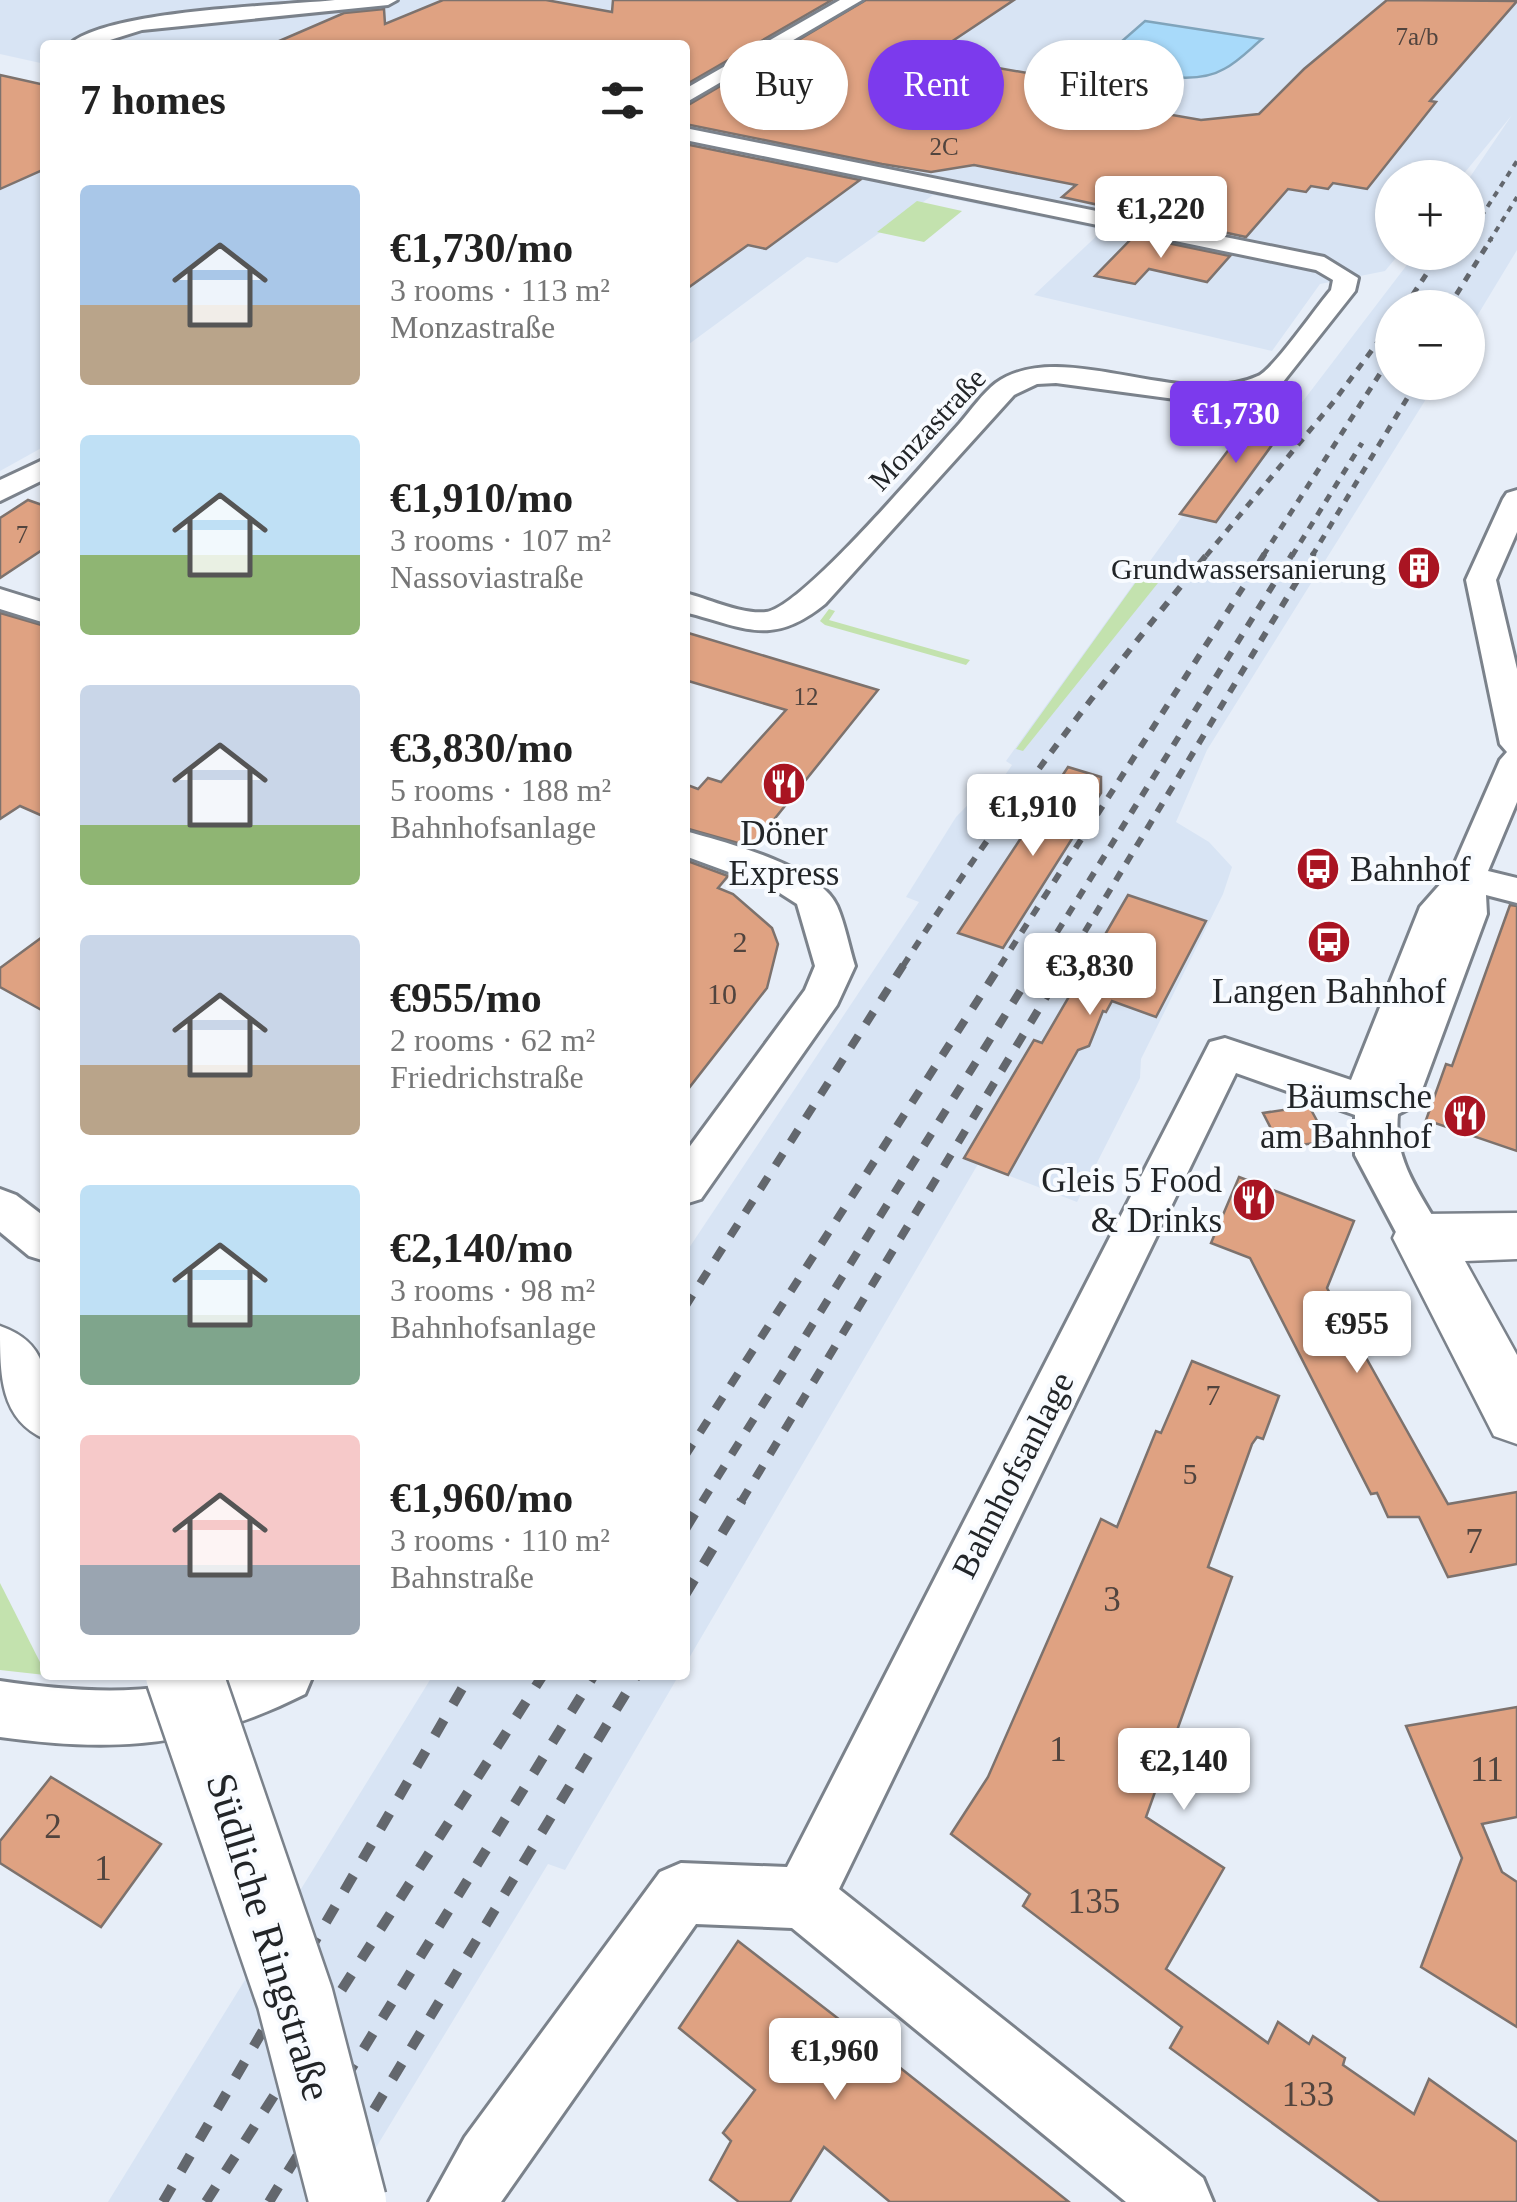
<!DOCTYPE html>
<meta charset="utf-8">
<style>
:root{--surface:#fff;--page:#f6f6f6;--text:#222;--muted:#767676;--accent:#7c3aed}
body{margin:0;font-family:Georgia,serif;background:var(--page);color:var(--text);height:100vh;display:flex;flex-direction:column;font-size:38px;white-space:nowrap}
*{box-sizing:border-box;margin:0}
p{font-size:32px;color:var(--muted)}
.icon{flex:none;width:55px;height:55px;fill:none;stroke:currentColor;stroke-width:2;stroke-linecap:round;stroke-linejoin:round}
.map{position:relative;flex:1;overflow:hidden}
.panel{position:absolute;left:40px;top:40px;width:650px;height:1640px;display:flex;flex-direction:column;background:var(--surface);border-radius:10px;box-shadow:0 2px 8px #0004}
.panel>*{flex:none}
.banner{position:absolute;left:720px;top:40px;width:645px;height:90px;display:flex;gap:20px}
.tools{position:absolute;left:1375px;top:160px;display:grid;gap:20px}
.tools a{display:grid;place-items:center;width:110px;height:110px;border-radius:50%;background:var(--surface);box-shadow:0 2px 8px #0004;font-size:50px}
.price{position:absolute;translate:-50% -85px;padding:0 22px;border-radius:10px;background:#fff;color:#222;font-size:32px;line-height:65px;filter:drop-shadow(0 2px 5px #0008)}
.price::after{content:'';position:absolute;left:50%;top:60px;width:30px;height:22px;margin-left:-15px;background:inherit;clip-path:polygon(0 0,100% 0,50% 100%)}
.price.selected{background:var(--accent);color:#fff}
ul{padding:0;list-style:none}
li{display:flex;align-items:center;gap:30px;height:250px;padding:0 40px}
li span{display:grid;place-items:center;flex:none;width:280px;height:200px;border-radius:10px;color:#555}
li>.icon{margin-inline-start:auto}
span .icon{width:120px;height:120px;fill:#fffc;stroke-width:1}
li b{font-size:42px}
h2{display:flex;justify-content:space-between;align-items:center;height:120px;padding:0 40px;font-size:42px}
.tag{padding:0 35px;border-radius:45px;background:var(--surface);box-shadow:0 2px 8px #0004;font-size:35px;line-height:90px}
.tag.selected{background:var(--accent);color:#fff}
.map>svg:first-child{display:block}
.built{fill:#d8e4f4}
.green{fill:#c3e2ae}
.water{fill:#a8dafa;stroke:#80a4bb;stroke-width:2.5}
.building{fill:#dfa282;stroke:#7d726d;stroke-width:2.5}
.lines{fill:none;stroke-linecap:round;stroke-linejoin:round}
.street-casing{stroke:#7b828b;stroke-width:6}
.secondary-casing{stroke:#7b828b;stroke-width:5}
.street{fill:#fff;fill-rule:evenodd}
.secondary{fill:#fff;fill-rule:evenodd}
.rail-far4{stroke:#63676d;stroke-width:4;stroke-dasharray:6 6;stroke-linecap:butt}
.rail-far3{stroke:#63676d;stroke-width:5;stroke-dasharray:8 8;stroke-linecap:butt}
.rail-far2{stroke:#63676d;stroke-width:6;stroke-dasharray:10 10;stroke-linecap:butt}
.rail-far1{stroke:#63676d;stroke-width:8;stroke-dasharray:14 14;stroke-linecap:butt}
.rail{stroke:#63676d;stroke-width:10;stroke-dasharray:18 18;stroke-linecap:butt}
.secondary-bridge-casing{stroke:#7b828b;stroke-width:81;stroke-linecap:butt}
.secondary-bridge{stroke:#fff;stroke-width:76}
.labels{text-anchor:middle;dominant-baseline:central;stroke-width:8;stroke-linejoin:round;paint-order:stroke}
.far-number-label{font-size:25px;fill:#51443e}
.far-street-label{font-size:30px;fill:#222528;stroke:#f8fbff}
.far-poi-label{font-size:30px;fill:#222528;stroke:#f8fbff;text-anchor:end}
.number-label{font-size:30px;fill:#51443e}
.poi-label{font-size:35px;fill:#222528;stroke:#f8fbff}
.street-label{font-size:35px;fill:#222528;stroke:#f8fbff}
.near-number-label{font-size:35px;fill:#51443e}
.near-street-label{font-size:42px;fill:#222528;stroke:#f8fbff}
</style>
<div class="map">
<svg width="1517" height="2202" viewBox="0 0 1517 2202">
<rect width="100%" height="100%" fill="#e7eef8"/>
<!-- built -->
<g class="built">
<path d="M0,0H1517V250L1468,331V308H1392V382L1436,383L1207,750L1176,822L1209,842L1232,867L1223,894L1141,1059L1140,1078L1077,1202L978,1164L685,1665V1254L919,902L906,897L956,817L996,776L1003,778L1012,765L1006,761L1261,407L1300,405L1416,253L1468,252V180L1512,115L1461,177L1392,178V252L1400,253L1385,271L1320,284L1272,351L1034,295L1103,230L933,195L837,263L807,257L685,347V45H45V64L0,54Z"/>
<path d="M45,82V446L0,471V100Z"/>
<path d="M433,1675H679L565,1870L548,1864L343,2202H108Z"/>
</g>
<!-- green -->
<g class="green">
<path d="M917,201L962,211L924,242L877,232Z"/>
<path d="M1146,568L1166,573L1023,751L1016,749Z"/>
<path d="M829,609L835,611L829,620L970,660L966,665L825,625L820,621Z"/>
<path d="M0,1583L45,1672V1675L0,1670Z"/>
</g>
<!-- water -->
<path class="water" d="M1145,21L1262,39C1250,49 1238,62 1224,69C1190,89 1133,69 1097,63Z"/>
<!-- building -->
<g class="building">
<path d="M443,0H546L612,12L613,0H832L685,85V45H270L344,13L384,9L385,24Z"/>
<path d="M866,0H1014L930,56L1050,77L1036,88L1071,94L1068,97L1201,120L1259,114L1304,69L1387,0L1517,1L1430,101L1436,102L1367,189L1333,183L1328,189L1311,186L1306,192L1288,189L1246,237L1062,197L1076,185L974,165L931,172L882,164L685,124V107Z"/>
<path d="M0,75L45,85V169L0,189Z"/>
<path d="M685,144L860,180L766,249L748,245L685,290Z"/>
<path d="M1134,236L1230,256L1207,282L1149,269L1135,284L1095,276Z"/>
<path d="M1264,403L1288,423L1216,522L1180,514Z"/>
<path d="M28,500L45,506V548L0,578V518Z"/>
<path d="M0,613L45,626V817L20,806L0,819Z"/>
<path d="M685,632L878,690L752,847L685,828V784L698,789L708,778L721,782L786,710L685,680Z"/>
<path d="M1068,767L1101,777V793L1003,948L958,933Z"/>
<path d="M685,860L728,876L718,888L733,894L772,928L778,944L767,988L685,1093Z"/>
<path d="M1128,895L1206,921L1156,1017L1112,1001L1106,1012L1103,1011L1089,1046L1078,1050L1008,1175L964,1158L1034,1040L1042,1043Z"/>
<path d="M1510,905L1517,906V1151L1426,1120L1446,1064L1452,1066Z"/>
<path d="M45,935V1012L0,987V968Z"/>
<path d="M1309,1106L1328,1141L1281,1148L1263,1113Z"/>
<path d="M1239,1177L1354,1221L1327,1288L1448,1504L1517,1492V1564L1448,1577L1419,1517H1388L1377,1493L1371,1494L1250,1258L1211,1243Z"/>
<path d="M1192,1361L1279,1396L1263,1439L1257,1437L1252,1444L1208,1567L1232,1577L1146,1817L1224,1868L1166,1969L1268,2043L1278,2022L1309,2044L1313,2036L1345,2058L1343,2065L1414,2114L1429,2079L1517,2142V2202H1380L1170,2048L1182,2027L1023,1906L1030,1894L951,1834L988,1777L1101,1519L1117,1527L1156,1431L1161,1433Z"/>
<path d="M1517,1707V1817L1482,1824L1502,1872L1517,1882V2027L1421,1967L1462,1858L1406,1726Z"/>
<path d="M51,1777L161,1844L101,1927L0,1863V1841Z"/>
<path d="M738,1941L840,2020L1069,2202H890L824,2147L790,2202H739L710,2180L731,2141L723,2133L755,2090L679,2028Z"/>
</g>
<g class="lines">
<!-- street casing -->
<g class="street-casing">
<g id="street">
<path d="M335,0H397L388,5L142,30L94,45H69C106,10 279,6 335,0Z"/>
<path d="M840,0H862L685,103V89Z"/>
<path d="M685,128L1324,257L1358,278L1355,291L1279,387L1216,401H1190L1056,383L1037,384L1014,395L825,604C772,647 745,628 685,612V593C709,599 742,615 766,612C802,608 929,457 960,423C971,410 983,393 996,383C1062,336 1181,411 1258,376C1273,370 1317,306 1331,290L1333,280L1316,270L685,140Z"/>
<path d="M45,459V479L0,501V480Z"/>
<path d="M1517,490V532L1496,580L1517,669V802L1488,871L1517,878V903L1486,895L1487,914L1420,1095L1414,1106L1398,1114C1393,1163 1423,1196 1445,1238L1438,1251L1422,1256L1406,1251L1355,1155V1115L1236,1073L839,1889L1203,2178L1213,2202H1126L792,1928L696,1924L501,2202H429L465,2137L660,1872L681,1863L787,1867L1210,1042L1225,1038L1351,1080L1420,907L1451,872L1500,760L1507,752L1500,744L1466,580L1503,499L1507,493Z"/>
<path d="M0,589L45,603V623L0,609Z"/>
<path d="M685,831C725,842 819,866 837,906C845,924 849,947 855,966L837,1005L701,1199L685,1204V1153L805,990L815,966L797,904L772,888L685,856Z"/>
<path d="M0,1189L16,1195L45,1217V1261L29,1256L0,1232Z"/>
<path d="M221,1675H313L305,1694C200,1747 115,1753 0,1737V1681C74,1692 149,1697 221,1675Z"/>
</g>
</g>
<!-- secondary casing -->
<g class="secondary-casing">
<g id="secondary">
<path d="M1517,1213V1259L1465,1261L1517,1355V1444L1494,1436L1393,1238L1401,1221L1422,1214Z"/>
<path d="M0,1326C57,1346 45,1389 45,1439C0,1419 0,1376 0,1326Z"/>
</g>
</g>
<!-- street -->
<use href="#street" class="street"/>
<!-- secondary -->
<use href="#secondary" class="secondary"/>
<!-- rail-far4 -->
<g class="rail-far4">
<path d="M1468,237L1517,161"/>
<path d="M1489,242L1517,197"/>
</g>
<!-- rail-far3 -->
<g class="rail-far3">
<path d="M1404,308L1441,252"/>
<path d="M1448,308L1491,239"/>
<path d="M1206,556L1335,400L1392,323"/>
<path d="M1263,556L1392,355"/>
<path d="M1292,556L1362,443"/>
<path d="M1312,556L1417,382"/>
</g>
<!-- rail-far2 -->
<g class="rail-far2">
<path d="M903,966C995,822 1099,685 1208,553"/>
<path d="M1000,966L1265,553"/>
<path d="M1036,966L1293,553"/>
<path d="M1064,966L1314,553"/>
</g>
<!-- rail-far1 -->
<g class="rail-far1">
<path d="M685,1307L904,964"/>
<path d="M685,1456L1001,964"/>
<path d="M702,1502L1037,964"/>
<path d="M741,1502L1066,964"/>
</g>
<!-- rail -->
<g class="rail">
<path d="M685,1529L703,1500"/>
<path d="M685,1595L742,1500"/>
<path d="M163,2202L470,1675"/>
<path d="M206,2202L543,1675"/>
<path d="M269,2202L594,1675"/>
<path d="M318,2202L637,1675"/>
</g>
<!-- secondary-bridge casing -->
<g class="secondary-bridge-casing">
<path id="secondary-bridge" d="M184,1675L295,1998L348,2202"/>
</g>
<!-- secondary-bridge -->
<use href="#secondary-bridge" class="secondary-bridge"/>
</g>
<!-- icons -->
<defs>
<g id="building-disc" transform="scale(2.25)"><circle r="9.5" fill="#a91422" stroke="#f8fbff"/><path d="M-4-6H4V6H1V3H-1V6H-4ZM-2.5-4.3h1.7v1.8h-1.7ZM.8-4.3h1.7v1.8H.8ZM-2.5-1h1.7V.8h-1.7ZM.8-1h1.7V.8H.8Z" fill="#fff"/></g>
<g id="restaurant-disc" transform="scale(2.25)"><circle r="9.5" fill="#a91422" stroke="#f8fbff"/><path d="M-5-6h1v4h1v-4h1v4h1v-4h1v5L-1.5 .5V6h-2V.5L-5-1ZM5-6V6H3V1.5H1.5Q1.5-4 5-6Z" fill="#fff"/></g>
<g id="bus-disc" transform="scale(2.25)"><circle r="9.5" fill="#a91422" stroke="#f8fbff"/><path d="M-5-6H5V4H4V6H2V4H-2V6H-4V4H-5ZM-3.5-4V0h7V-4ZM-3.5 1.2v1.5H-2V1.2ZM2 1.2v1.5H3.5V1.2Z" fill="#fff"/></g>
</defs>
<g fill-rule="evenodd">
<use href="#building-disc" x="1419" y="568"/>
<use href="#restaurant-disc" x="784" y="784"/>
<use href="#bus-disc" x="1318" y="869"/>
<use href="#bus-disc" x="1329" y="942"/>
<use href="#restaurant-disc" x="1465" y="1116"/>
<use href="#restaurant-disc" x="1254" y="1200"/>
</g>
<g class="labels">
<!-- far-number labels -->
<g class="far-number-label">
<text x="1417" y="36">7a/b</text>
<text x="944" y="146">2C</text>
<text x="22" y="534">7</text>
<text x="806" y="696">12</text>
</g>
<!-- far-street labels -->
<g class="far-street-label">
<text transform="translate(927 429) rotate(-47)">Monzastraße</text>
</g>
<!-- far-poi labels -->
<g class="far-poi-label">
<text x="1386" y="568">Grundwassersanierung</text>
</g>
<!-- number labels -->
<g class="number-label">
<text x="740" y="941">2</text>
<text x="722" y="993">10</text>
<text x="1213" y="1394">7</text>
<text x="1190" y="1473">5</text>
</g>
<!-- poi labels -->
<g class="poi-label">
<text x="784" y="833">Döner<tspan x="784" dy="40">Express</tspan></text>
<text x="1350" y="869" text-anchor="start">Bahnhof</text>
<text x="1329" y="991">Langen Bahnhof</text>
<text x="1432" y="1096" text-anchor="end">Bäumsche<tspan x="1432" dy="40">am Bahnhof</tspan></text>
<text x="1222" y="1180" text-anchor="end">Gleis 5 Food<tspan x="1222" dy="40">&amp; Drinks</tspan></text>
</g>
<!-- street labels -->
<g class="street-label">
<text transform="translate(1013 1475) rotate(-63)">Bahnhofsanlage</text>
</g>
<!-- near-number labels -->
<g class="near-number-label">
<text x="1474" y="1541">7</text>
<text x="1112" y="1599">3</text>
<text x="1058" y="1749">1</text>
<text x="1487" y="1769">11</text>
<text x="53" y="1826">2</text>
<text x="103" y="1868">1</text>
<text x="1094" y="1901">135</text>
<text x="1308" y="2094">133</text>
</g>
<!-- near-street labels -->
<g class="near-street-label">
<text transform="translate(269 1937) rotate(73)">Südliche Ringstraße</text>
</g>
</g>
</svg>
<div class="tools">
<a>+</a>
<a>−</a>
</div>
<b class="price" style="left:1161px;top:261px">€1,220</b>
<b class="price selected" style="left:1236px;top:466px">€1,730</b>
<b class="price" style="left:1033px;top:859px">€1,910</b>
<b class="price" style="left:1090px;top:1018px">€3,830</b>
<b class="price" style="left:1357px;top:1376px">€955</b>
<b class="price" style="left:1184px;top:1813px">€2,140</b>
<b class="price" style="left:835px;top:2103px">€1,960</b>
<div class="banner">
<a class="tag">Buy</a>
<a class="tag selected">Rent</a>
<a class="tag">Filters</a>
</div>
<section class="panel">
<h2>7 homes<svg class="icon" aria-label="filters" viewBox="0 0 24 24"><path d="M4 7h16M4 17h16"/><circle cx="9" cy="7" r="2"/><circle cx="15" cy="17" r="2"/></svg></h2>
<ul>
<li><span style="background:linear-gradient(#a9c7e8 60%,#b9a48a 0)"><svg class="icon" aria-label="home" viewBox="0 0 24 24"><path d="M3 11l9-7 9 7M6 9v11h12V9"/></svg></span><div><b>€1,730/mo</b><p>3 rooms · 113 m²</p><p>Monzastraße</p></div></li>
<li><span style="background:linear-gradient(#bfe0f5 60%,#8fb573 0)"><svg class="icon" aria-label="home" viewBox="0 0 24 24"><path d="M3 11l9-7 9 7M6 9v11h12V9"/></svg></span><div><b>€1,910/mo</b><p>3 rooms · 107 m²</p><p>Nassoviastraße</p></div></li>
<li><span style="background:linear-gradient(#c9d6e8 70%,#8fb573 0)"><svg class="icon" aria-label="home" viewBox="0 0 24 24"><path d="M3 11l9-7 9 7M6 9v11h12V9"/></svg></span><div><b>€3,830/mo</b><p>5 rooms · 188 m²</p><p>Bahnhofsanlage</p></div></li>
<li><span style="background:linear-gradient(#c9d6e8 65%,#b9a48a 0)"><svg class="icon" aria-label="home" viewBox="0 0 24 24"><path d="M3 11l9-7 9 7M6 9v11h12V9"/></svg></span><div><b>€955/mo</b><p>2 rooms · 62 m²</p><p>Friedrichstraße</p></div></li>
<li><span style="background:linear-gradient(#bfe0f5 65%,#7fa58c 0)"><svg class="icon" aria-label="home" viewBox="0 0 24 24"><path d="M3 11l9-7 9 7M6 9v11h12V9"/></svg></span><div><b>€2,140/mo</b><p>3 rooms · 98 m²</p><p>Bahnhofsanlage</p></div></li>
<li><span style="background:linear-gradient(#f6c9c9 65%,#9aa5b1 0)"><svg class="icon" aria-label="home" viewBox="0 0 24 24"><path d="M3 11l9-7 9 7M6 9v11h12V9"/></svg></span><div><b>€1,960/mo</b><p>3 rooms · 110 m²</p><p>Bahnstraße</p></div></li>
</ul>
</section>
</div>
